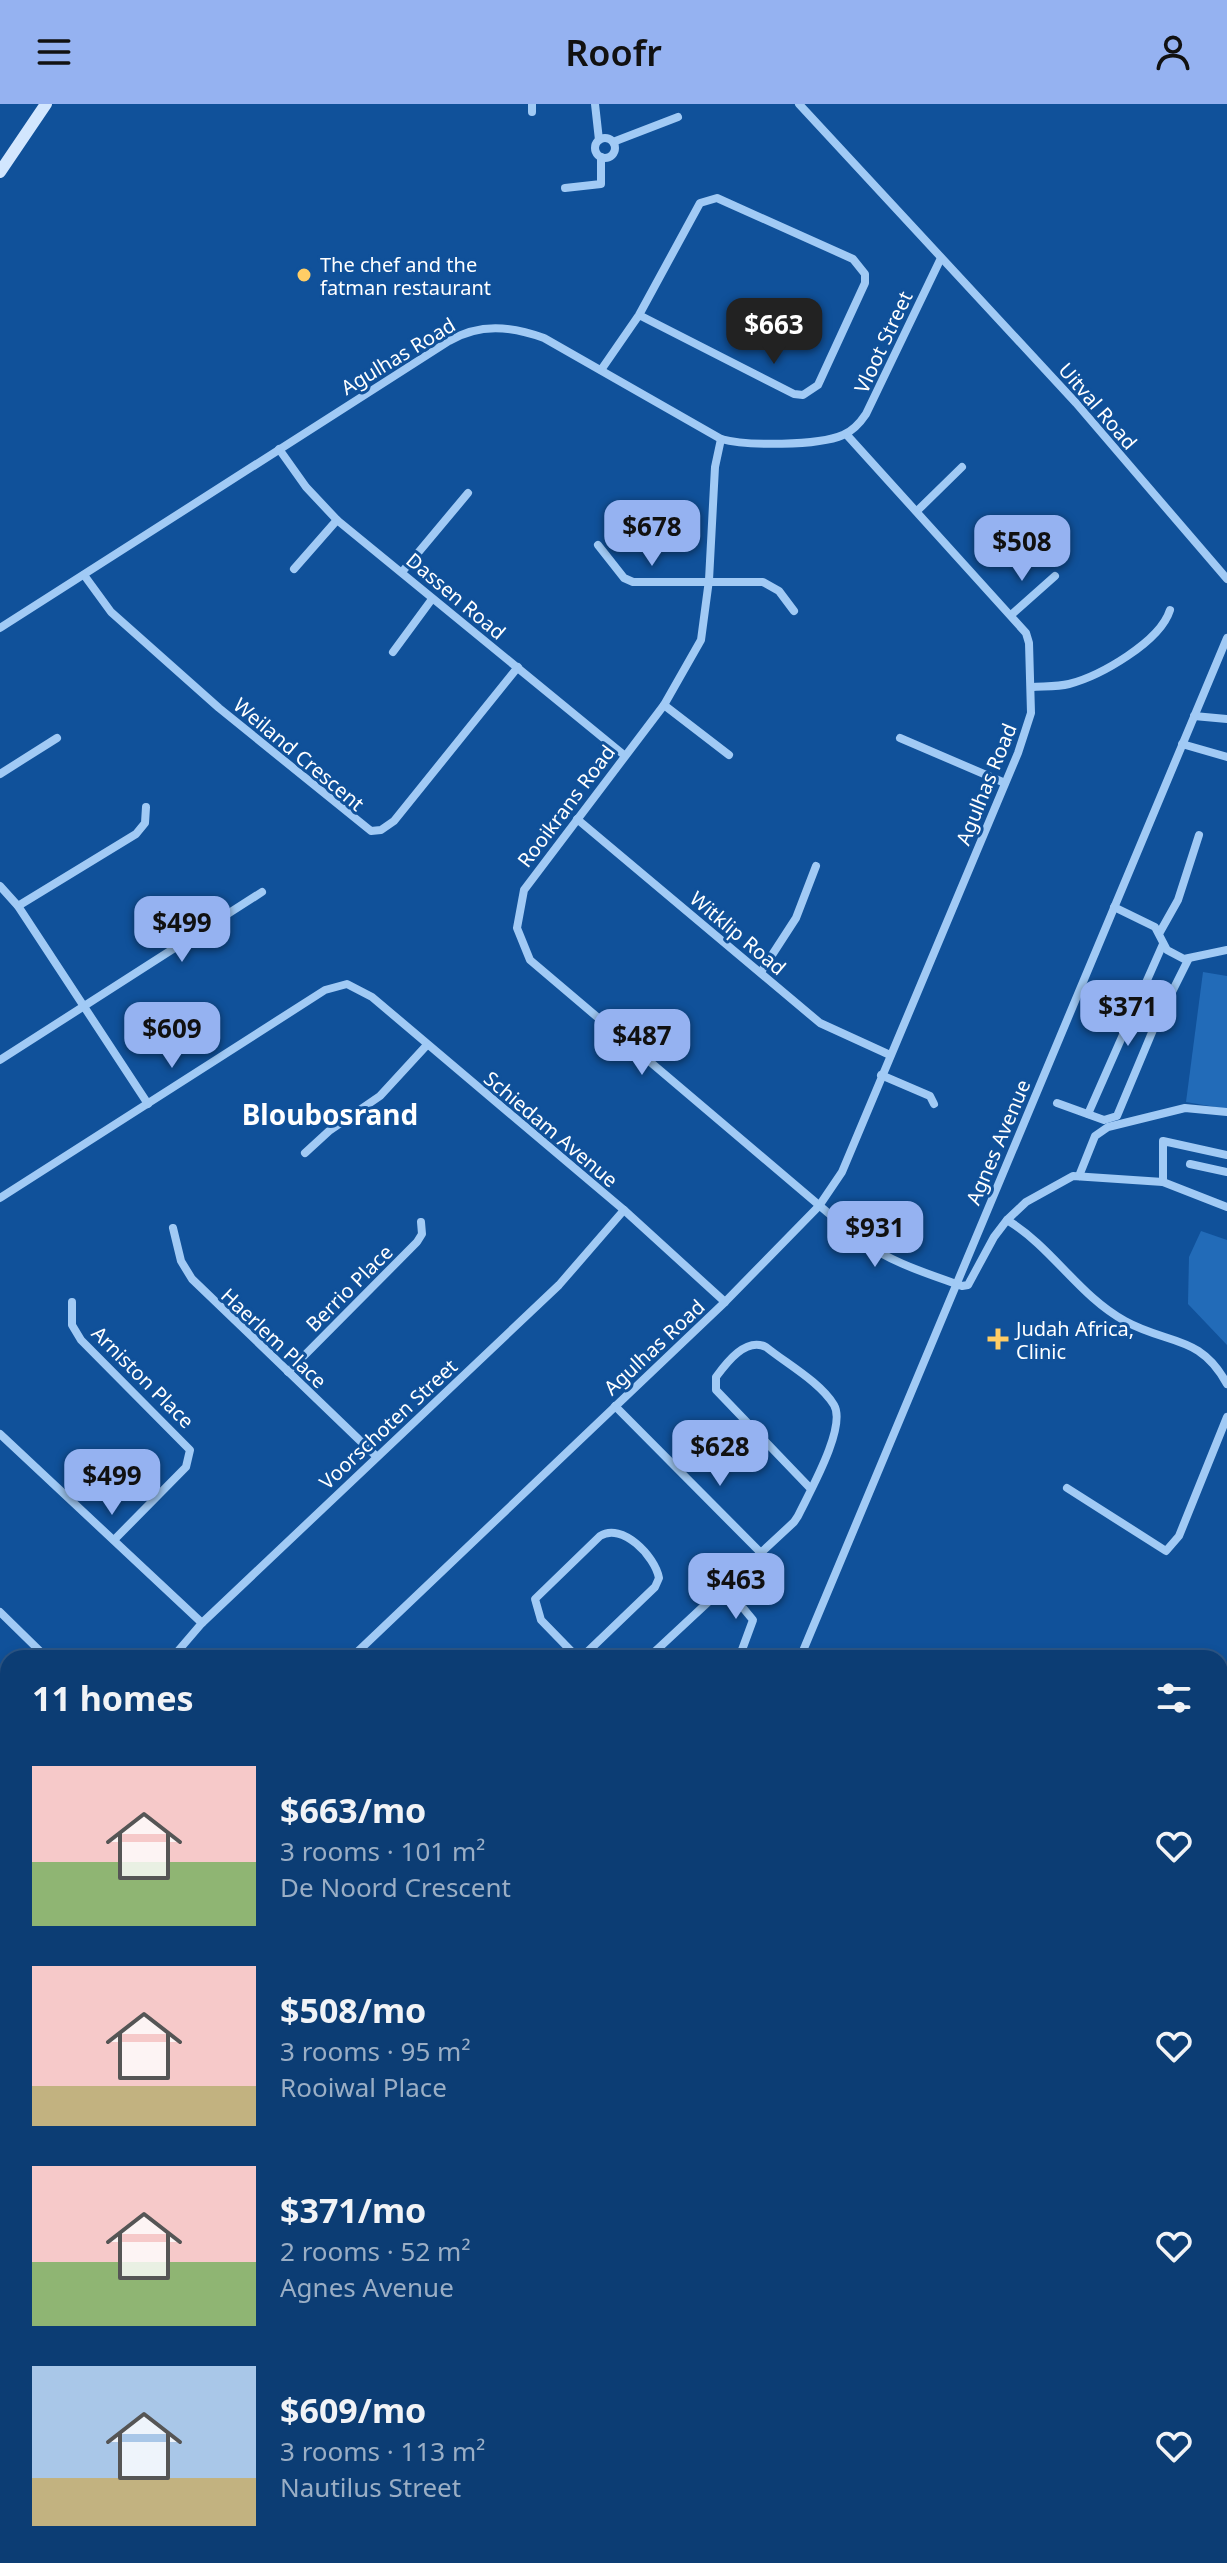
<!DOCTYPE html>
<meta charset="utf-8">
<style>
:root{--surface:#0c3d74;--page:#1a487c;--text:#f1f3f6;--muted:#9aaec5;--line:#2c5686;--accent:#95b2f1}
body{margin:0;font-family:"Noto Sans",sans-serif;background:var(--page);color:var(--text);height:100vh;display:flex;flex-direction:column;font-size:30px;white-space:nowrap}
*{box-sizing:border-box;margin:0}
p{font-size:26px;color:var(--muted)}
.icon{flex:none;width:44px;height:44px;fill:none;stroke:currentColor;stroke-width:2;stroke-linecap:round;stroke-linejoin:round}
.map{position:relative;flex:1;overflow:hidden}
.side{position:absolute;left:0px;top:1546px;width:1228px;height:914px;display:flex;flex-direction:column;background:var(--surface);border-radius:24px 24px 0 0;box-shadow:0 4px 12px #0003,0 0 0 2px var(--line)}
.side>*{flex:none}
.price{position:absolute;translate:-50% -68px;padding:0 18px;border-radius:16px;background:var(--accent);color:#111;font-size:26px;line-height:52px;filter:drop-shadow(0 2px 4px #0008)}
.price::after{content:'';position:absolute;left:50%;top:48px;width:24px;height:18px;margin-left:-12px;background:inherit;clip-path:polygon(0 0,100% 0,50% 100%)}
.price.current{background:#222;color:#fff}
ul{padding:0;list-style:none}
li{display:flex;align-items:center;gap:24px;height:200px;padding:0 32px}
li span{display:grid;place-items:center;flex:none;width:224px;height:160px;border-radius:0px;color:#555}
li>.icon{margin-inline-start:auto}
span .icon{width:96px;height:96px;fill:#fffc;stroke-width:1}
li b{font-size:34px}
h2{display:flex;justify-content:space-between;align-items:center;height:96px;padding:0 32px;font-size:34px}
header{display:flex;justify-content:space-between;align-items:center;height:104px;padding:0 32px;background:var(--accent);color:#111;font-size:36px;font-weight:600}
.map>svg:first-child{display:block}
.green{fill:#226bb8}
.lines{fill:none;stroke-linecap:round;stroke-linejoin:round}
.stream{stroke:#93c5f8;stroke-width:3}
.river{stroke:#2d5d92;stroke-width:18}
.minor{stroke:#a1caf5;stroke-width:8}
.secondary{stroke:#d2e6fe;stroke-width:12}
.poi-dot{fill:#ffcd65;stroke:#10519a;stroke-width:3}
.labels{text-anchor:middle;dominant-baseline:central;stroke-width:6;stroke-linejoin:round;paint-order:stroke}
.poi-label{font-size:20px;fill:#fff;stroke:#10519a;text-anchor:start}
.street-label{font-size:20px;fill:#fff;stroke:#10519a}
.district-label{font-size:28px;font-weight:bold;fill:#fff;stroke:#10519a}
</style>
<header><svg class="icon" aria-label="menu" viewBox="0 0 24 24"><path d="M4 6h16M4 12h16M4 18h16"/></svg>Roofr<svg class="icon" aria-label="person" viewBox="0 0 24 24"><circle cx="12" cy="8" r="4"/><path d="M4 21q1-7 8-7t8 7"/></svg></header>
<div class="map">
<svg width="1227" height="2459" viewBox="0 0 1227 2459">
<rect width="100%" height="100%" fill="#10519a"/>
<!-- green -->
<g class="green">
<path d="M1203,868L1227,872V1005L1186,998Z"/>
<path d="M1201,1127L1227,1136V1241L1188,1200L1189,1153Z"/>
</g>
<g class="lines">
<!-- stream -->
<g class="stream">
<path d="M1220,2150L1227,2146"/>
<path d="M973,2459L974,2452"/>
</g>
<!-- river -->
<g class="river">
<path d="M0,2151H8"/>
<path d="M348,2452L354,2459"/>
</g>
<!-- minor -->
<g class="minor">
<path d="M532,0V8"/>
<path d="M595,0L599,36"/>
<path d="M799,0L1076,299L1227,475"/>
<circle cx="605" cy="44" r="10"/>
<path d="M613,38L678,13"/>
<path d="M565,84L601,80V53"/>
<path d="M601,266L639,211L700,99L717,94L853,155L865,170V179L818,281L803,291L794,290L639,211"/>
<path d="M721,335L715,363L709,476L701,536L664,601L524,786L517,824L530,856L860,1136C892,1159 926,1169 962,1182L968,1181L994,1133L1007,1116L1026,1098L1073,1072L1163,1078L1227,1103"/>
<path d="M279,345L306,383L337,416L624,651"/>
<path d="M917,407L962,363"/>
<path d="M598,441L624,474L633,478H763L779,487L794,507"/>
<path d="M294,465L337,416"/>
<path d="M402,468L468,389"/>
<path d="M84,471L111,508L219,604L371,727L381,726L394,717L518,563"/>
<path d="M1011,511L1055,472"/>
<path d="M0,524L449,237C480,219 510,222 544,234L721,335C746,342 818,342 843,331C853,327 860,319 866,310L941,154"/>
<path d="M393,548L432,495"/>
<path d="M1031,583C1043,582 1057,583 1069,580C1100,572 1160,538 1170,506"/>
<path d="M664,601L729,651"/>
<path d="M1194,612L1227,615"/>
<path d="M900,634L1005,679"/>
<path d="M1182,640L1227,653"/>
<path d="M0,670L57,634"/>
<path d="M577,715L820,919L890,951"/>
<path d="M0,782L18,802L148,1000"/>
<path d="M18,802L136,730L145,719L146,703"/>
<path d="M1114,803L1155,823L1167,846L1184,855L1227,846"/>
<path d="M1160,828L1178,796L1199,731"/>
<path d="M761,868L796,814L816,762"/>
<path d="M0,956L262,788"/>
<path d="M881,971L930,992L934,1000"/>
<path d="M1057,999L1104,1016L1117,1012L1153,926L1188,856"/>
<path d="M1088,1010L1163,840"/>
<path d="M305,1049L329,1027L380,992L426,942"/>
<path d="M1190,1060L1227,1068"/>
<path d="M1079,1072L1095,1032L1108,1023L1185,1004L1227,1008"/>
<path d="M1163,1078V1037L1227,1051"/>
<path d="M0,1094L325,886L347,880L372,893L624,1106L725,1198"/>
<path d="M1007,1116C1052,1143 1079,1192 1125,1217C1168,1241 1200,1230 1227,1280"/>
<path d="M173,1124L181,1157L192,1175L376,1352"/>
<path d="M72,1198V1221L81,1236L190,1346L186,1363L114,1436"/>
<path d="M288,1268L417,1138L422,1130L421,1118"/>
<path d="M615,1302L761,1449"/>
<path d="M0,1330L202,1519"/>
<path d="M1067,1384L1166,1447L1179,1432L1227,1313"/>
<path d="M725,1482L753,1516L739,1554"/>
<path d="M0,1508L47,1554"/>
<path d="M172,1554L202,1519L559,1181L624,1106"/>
<path d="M351,1554L725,1198L819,1102L842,1068L1018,649L1031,609L1029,539L1026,529L846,330"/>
<path d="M578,1554L541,1516L535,1495L600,1432C622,1418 655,1452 659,1474L655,1483L581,1554"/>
<path d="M648,1554L794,1418L798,1412C809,1389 847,1323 834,1301C820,1278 787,1260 766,1243C746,1233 727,1258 716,1273V1286L810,1384"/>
<path d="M800,1554L1227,534"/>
<path d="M1220,1966L1227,1969"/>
<path d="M1220,2033L1227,2027"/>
<path d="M0,2342L8,2337"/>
<path d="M0,2439H8"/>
<path d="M138,2452V2459"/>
<path d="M1144,2452L1149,2459"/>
</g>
<!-- secondary -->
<path class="secondary" d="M0,68L46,0"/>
</g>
<!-- markers -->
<g class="poi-dot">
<circle cx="304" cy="171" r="8"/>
<path d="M994 1223h8v8h8v8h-8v8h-8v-8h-8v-8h8z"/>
</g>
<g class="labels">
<!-- poi labels -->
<g class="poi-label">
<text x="320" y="160">The chef and the<tspan x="320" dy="23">fatman restaurant</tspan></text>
<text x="1016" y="1224">Judah Africa,<tspan x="1016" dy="23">Clinic</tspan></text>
</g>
<!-- street labels -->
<g class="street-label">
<text transform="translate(883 238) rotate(-65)">Vloot Street</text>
<text transform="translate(398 252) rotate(-31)">Agulhas Road</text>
<text transform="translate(1098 302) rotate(49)">Uitval Road</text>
<text transform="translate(456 492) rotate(40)">Dassen Road</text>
<text transform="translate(299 650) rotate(40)">Weiland Crescent</text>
<text transform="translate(986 680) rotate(-68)">Agulhas Road</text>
<text transform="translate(566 702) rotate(-53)">Rooikrans Road</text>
<text transform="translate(738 829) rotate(40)">Witklip Road</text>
<text transform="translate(551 1025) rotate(40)">Schiedam Avenue</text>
<text transform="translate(998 1038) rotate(-67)">Agnes Avenue</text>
<text transform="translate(349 1184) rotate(-45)">Berrio Place</text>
<text transform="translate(274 1234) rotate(43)">Haerlem Place</text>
<text transform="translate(654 1243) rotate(-43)">Agulhas Road</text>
<text transform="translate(143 1273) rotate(45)">Arniston Place</text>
<text transform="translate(388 1320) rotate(-43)">Voorschoten Street</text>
</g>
<!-- district labels -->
<g class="district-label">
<text x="330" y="1010">Bloubosrand</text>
</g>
</g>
</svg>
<b class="price current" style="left:774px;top:262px">$663</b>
<b class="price" style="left:652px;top:464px">$678</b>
<b class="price" style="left:1022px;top:479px">$508</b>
<b class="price" style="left:182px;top:860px">$499</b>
<b class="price" style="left:1128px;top:944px">$371</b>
<b class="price" style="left:172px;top:966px">$609</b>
<b class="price" style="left:642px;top:973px">$487</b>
<b class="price" style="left:875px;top:1165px">$931</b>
<b class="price" style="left:720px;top:1384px">$628</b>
<b class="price" style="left:112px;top:1413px">$499</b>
<b class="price" style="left:736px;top:1517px">$463</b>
<section class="side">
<h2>11 homes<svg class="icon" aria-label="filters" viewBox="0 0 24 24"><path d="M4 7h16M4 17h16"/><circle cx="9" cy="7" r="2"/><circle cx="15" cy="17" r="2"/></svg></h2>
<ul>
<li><span style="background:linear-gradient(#f6c9c9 60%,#8fb573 0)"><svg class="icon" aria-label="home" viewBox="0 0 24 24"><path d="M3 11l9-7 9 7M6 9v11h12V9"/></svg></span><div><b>$663/mo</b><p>3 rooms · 101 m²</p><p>De Noord Crescent</p></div><svg class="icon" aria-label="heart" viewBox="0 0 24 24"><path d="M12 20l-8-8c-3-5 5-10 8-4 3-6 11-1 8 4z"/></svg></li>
<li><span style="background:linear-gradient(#f6c9c9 75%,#c2b280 0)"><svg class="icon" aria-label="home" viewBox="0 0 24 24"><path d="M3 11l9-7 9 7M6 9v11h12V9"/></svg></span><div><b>$508/mo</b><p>3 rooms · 95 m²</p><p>Rooiwal Place</p></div><svg class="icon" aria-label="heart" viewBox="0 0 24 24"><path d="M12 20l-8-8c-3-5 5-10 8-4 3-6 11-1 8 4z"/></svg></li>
<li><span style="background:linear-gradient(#f6c9c9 60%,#8fb573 0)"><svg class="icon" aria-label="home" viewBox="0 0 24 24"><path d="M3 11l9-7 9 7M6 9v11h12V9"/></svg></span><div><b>$371/mo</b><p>2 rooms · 52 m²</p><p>Agnes Avenue</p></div><svg class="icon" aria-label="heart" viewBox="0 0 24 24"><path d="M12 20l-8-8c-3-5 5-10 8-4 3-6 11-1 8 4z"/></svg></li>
<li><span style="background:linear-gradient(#a9c7e8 70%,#c2b280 0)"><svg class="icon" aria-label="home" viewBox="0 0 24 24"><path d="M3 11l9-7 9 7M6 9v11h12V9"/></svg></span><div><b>$609/mo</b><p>3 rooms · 113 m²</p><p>Nautilus Street</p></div><svg class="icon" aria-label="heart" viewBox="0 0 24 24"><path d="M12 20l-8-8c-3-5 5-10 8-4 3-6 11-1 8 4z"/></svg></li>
</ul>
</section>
</div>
